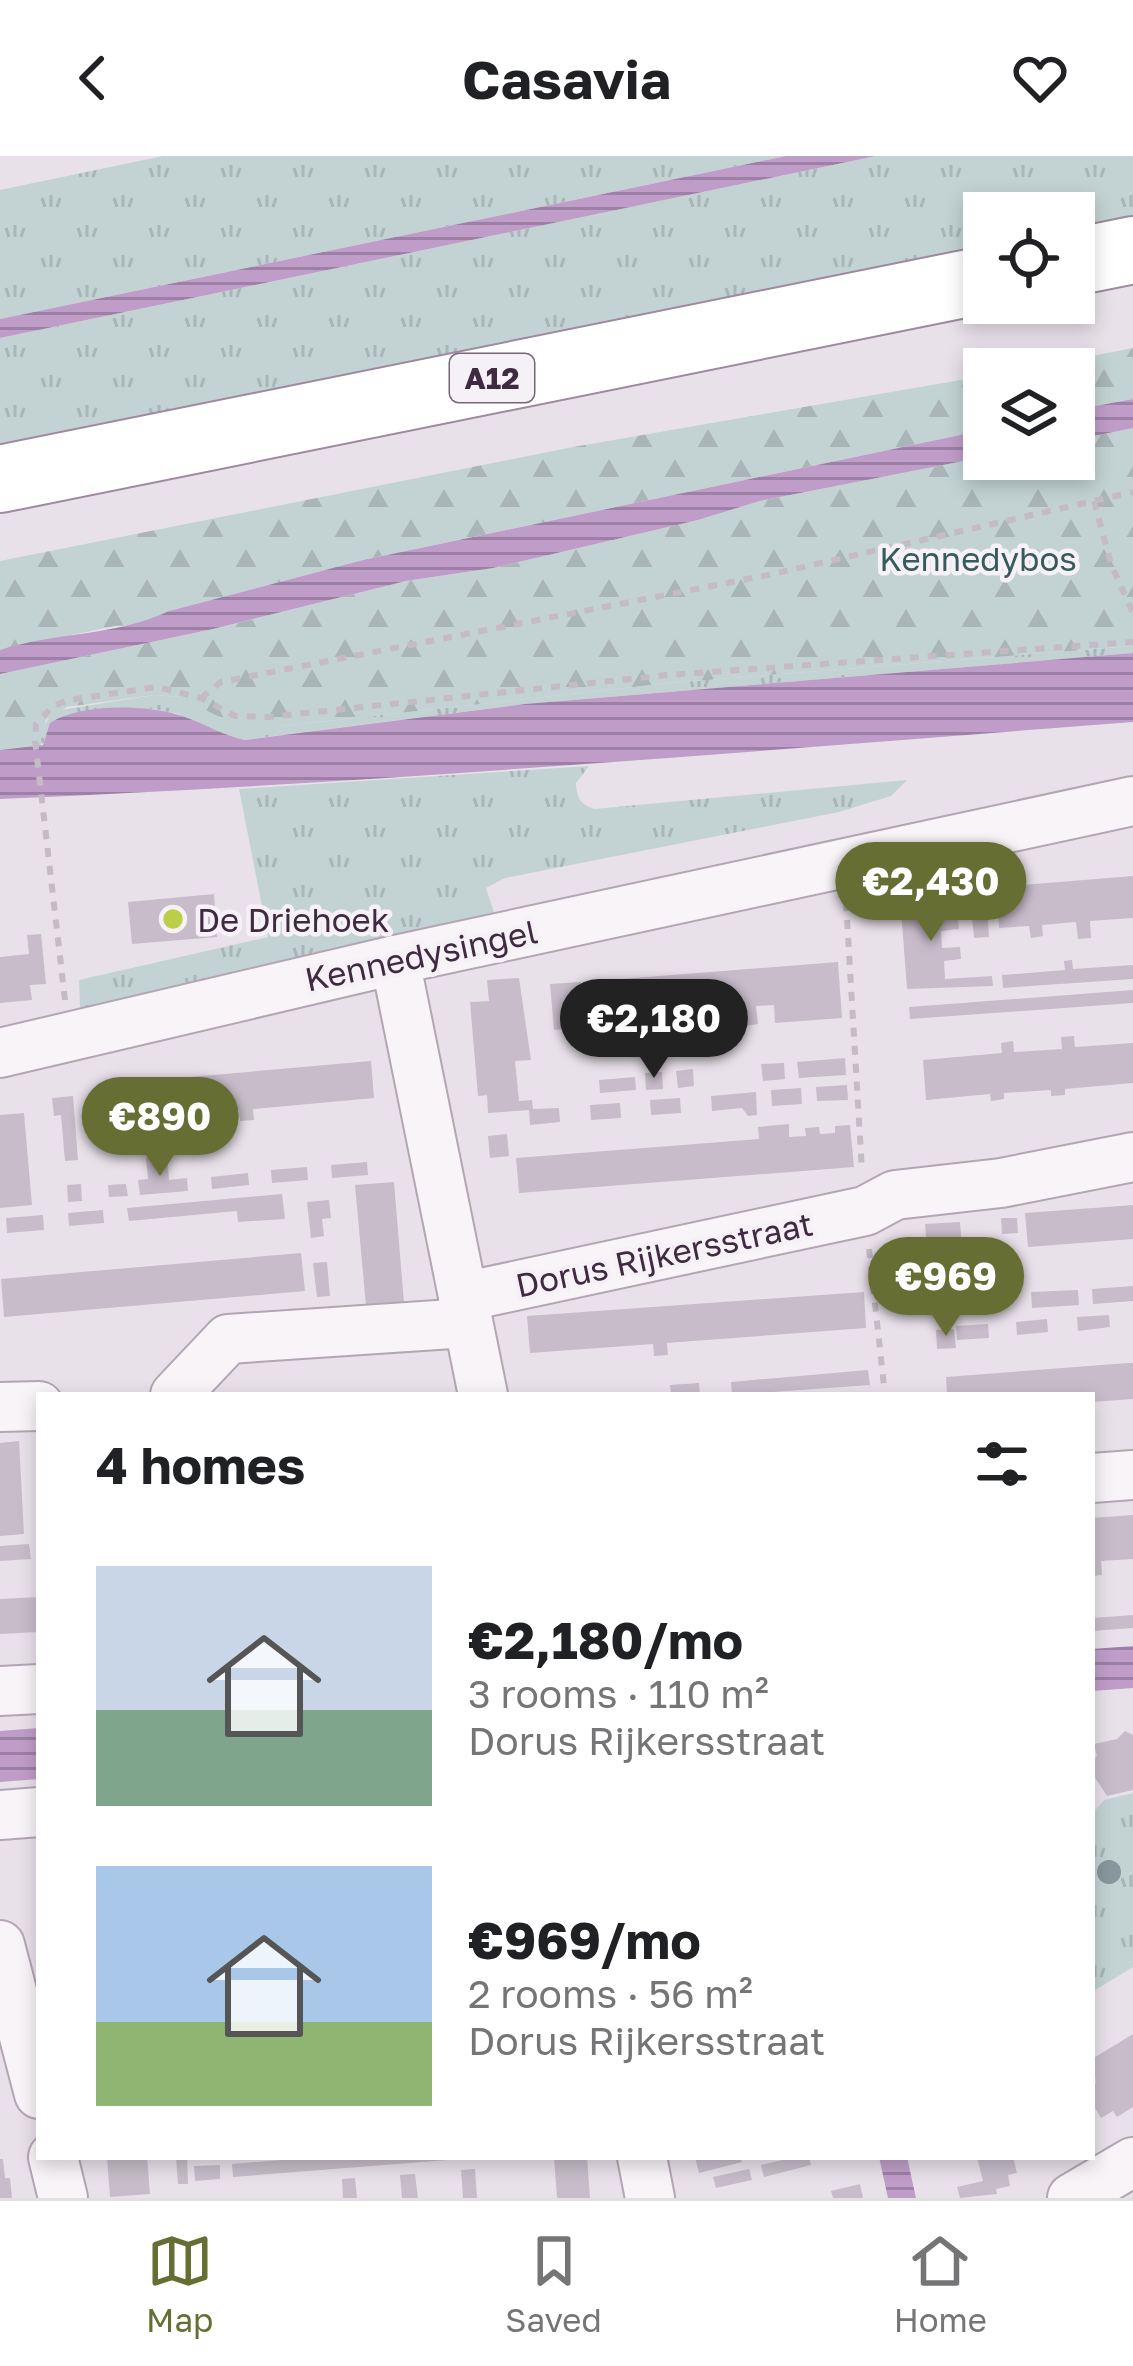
<!DOCTYPE html>
<meta charset="utf-8">
<style>
:root{--surface:#fff;--page:#f6f6f6;--text:#202124;--muted:#757577;--line:#e0e0e0;--accent:#666e34}
body{margin:0;font-family:"Golos Text",sans-serif;background:var(--page);color:var(--text);height:100vh;display:flex;flex-direction:column;font-size:45px;white-space:nowrap}
*{box-sizing:border-box;margin:0}
p{font-size:39px;color:var(--muted)}
.icon{flex:none;width:66px;height:66px;fill:none;stroke:currentColor;stroke-width:2;stroke-linecap:round;stroke-linejoin:round}
.map{position:relative;flex:1;overflow:hidden}
.side{position:absolute;left:36px;top:1236px;width:1059px;height:768px;display:flex;flex-direction:column;background:var(--surface);border-radius:0px;box-shadow:0 6px 18px #0003}
.side>*{flex:none}
.controls{position:absolute;left:963px;top:36px;display:grid;gap:24px}
.controls a{display:grid;place-items:center;width:132px;height:132px;border-radius:0px;background:var(--surface);box-shadow:0 6px 18px #0003;font-size:60px}
.price{position:absolute;translate:-50% -102px;padding:0 27px;border-radius:42px;background:var(--accent);color:#fff;font-size:39px;line-height:78px;filter:drop-shadow(0 3px 6px #0008)}
.price::after{content:'';position:absolute;left:50%;top:72px;width:36px;height:27px;margin-left:-18px;background:inherit;clip-path:polygon(0 0,100% 0,50% 100%)}
.price.current{background:#222;color:#fff}
ul{padding:0;list-style:none}
li{display:flex;align-items:center;gap:36px;height:300px;padding:0 60px}
li span{display:grid;place-items:center;flex:none;width:336px;height:240px;border-radius:0px;color:#555}
li>.icon{margin-inline-start:auto}
span .icon{width:144px;height:144px;fill:#fffc;stroke-width:1}
li b{font-size:51px}
h2{display:flex;justify-content:space-between;align-items:center;height:144px;padding:0 60px;font-size:51px}
header{display:flex;justify-content:space-between;align-items:center;height:156px;padding:0 60px;background:var(--surface);font-size:54px;font-weight:700}
.menu{display:flex;justify-content:space-around;align-items:center;height:168px;border-top:3px solid var(--line);background:var(--surface);font-size:33px;color:var(--muted)}
.menu a{display:grid;justify-items:center;gap:6px}
.menu .current{color:var(--accent)}
.map>svg:first-child{display:block}
.grass{fill:url(#grass-tufts)}
.forest{fill:url(#forest-firs)}
.water{fill:url(#water-rules)}
.building{fill:#c8bcca}
.lines{fill:none;stroke-linecap:round;stroke-linejoin:round}
.minor-casing{stroke:#b3a6b4;stroke-width:52}
.highway-casing{stroke:#9e89a0;stroke-width:70}
.path{stroke:#c4bbc5;stroke-width:6;stroke-dasharray:9 9;stroke-linecap:butt}
.minor{stroke:#f8f4f8;stroke-width:48}
.highway{stroke:#fff;stroke-width:66}
.tree{fill:#87979c}
.poi-dot{fill:#bccd48;stroke:#f6f1f7;stroke-width:4.5}
.labels{text-anchor:middle;dominant-baseline:central;stroke-width:9;stroke-linejoin:round;paint-order:stroke}
.shield{fill:#f6f1f7;stroke:#776678;stroke-width:3}
.shield-label{font-size:30px;font-weight:bold;fill:#402a42}
.park-label{font-size:33px;fill:#375a5d;stroke:#f6f1f7}
.poi-label{font-size:33px;fill:#402a42;stroke:#f6f1f7;text-anchor:start}
.street-label{font-size:33px;fill:#402a42;stroke:#f6f1f7}
</style>
<header><svg class="icon" aria-label="back" viewBox="0 0 24 24"><path d="M15 5l-7 7 7 7"/></svg>Casavia<svg class="icon" aria-label="heart" viewBox="0 0 24 24"><path d="M12 20l-8-8c-3-5 5-10 8-4 3-6 11-1 8 4z"/></svg></header>
<div class="map">
<svg width="1133" height="2042" viewBox="0 0 1133 2042">
<defs>
<pattern id="grass-tufts" width="24" height="20" patternUnits="userSpaceOnUse" patternTransform="scale(3)"><rect width="24" height="20" fill="#c3d3d4"/><path d="M3 7l-1-3M5 7V3M7 7l1-3M15 17l-1-3M17 17v-4M19 17l1-3" fill="none" stroke="#a9b5b7"/></pattern>
<pattern id="forest-firs" width="22" height="20" patternUnits="userSpaceOnUse" patternTransform="scale(3)"><rect width="22" height="20" fill="#c3d3d4"/><path d="M5 1l3.5 6h-7zM16 11l3.5 6h-7z" fill="#a9b5b7"/></pattern>
<pattern id="water-rules" width="6" height="5" patternUnits="userSpaceOnUse" patternTransform="scale(3)"><rect width="6" height="5" fill="#c09dc9"/><path d="M0 2.5h6" fill="none" stroke="#9d80a5"/></pattern>
</defs>
<rect width="100%" height="100%" fill="#e9e1ea"/>
<!-- grass -->
<g class="grass">
<path d="M163,0H786L0,163V34Z"/>
<path d="M876,0H1133V67L1074,79V57H984V97L0,290V182Z"/>
<path d="M1133,490V497L525,548L243,584L207,573L178,558L153,553L86,555L39,590L43,571L54,555L154,539L179,541L282,570L669,527Z"/>
<path d="M589,610L576,627C577,642 580,648 594,653L907,624L891,640L839,656L505,722L486,732L498,769L88,863L80,852L79,824L268,781L239,633Z"/>
<path d="M1133,1637V1811L1092,1836V1658L1104,1644Z"/>
</g>
<!-- forest -->
<g class="forest">
<path d="M1133,192V243L1074,254V213H1024Z"/>
<path d="M984,220V274L363,404L169,455L141,469L115,470L0,494V405L573,291Z"/>
<path d="M1133,272V490L669,527L282,570L232,567L179,541L154,539L67,551L46,564L39,590L0,594V518L213,473L406,425L493,412L698,364L760,345L984,301L1074,303V284Z"/>
</g>
<!-- water -->
<g class="water">
<path d="M786,0H876L0,182V163Z"/>
<path d="M1133,243V272L1074,284V254Z"/>
<path d="M984,274V301L760,345L698,364L493,412L406,425L213,473L0,518V494C55,476 118,480 169,455L363,404Z"/>
<path d="M1133,497V566C755,595 379,627 0,643V594L43,589L50,567C80,548 138,549 172,557C197,563 218,578 244,584L525,548Z"/>
<path d="M1133,1490V1532L1092,1535V1493Z"/>
<path d="M39,1572V1623L0,1626V1575Z"/>
<path d="M879,2001H907L916,2042H888Z"/>
</g>
<!-- building -->
<g class="building">
<path d="M1133,720V762L1090,765L1091,782L1078,783L1076,766L1042,769L1043,780L1031,782L1029,770L999,772L996,731Z"/>
<path d="M937,737L938,741H946L948,762L958,761L959,773L941,775L942,792L960,791L961,803L944,805L945,823L992,820L993,830L907,833L900,740Z"/>
<path d="M214,738L217,781L132,788L128,746Z"/>
<path d="M987,749L989,781L974,782L971,750Z"/>
<path d="M41,778L46,828L30,829L32,844L0,847V801L29,798L27,779Z"/>
<path d="M1072,804L1073,813L1133,809V823L1003,832L1002,819L1065,814L1064,805Z"/>
<path d="M838,806L842,862L775,867L774,849L756,850L758,868L745,870L744,851L726,852L727,871L715,872L713,853L696,855L697,873L685,874L683,855L668,856L669,875L655,876L653,858L636,859L637,878L596,881V825Z"/>
<path d="M519,822L531,904L515,905L519,945L532,944L533,953L559,952L560,966L530,969L529,954L488,957L487,939L478,940L470,846L489,845L487,824Z"/>
<path d="M581,826L584,871L554,874L550,828Z"/>
<path d="M1133,834V847L910,863L909,851Z"/>
<path d="M1074,880L1075,891L1133,887V927L1065,933V939L1051,940V934L1004,937V943L991,945L990,938L926,944L923,904L1002,897L1001,887L1013,885L1014,896L1062,893L1061,881Z"/>
<path d="M845,902L846,919L799,922L797,906Z"/>
<path d="M371,905L374,942L253,953L254,964L240,965L239,954L102,966L99,929Z"/>
<path d="M784,907L785,923L763,925L761,908Z"/>
<path d="M693,913L694,930L678,932L676,915Z"/>
<path d="M662,916L663,933L646,934L645,917Z"/>
<path d="M635,921L636,934L600,937L599,924Z"/>
<path d="M847,929L848,944L817,945L816,931Z"/>
<path d="M801,932L802,948L772,950L771,934Z"/>
<path d="M756,936L757,959L748,960L742,952L712,955L711,940Z"/>
<path d="M73,940L78,1004L65,1005L61,959L54,960L52,942Z"/>
<path d="M680,942L681,957L651,959L650,944Z"/>
<path d="M620,947L621,962L591,964L590,949Z"/>
<path d="M24,957L32,1049L0,1052V959Z"/>
<path d="M789,968V981L806,980L805,972L819,971L820,978L835,977V970L850,969L854,1011L519,1037L516,1002L759,983L758,971Z"/>
<path d="M507,978L509,1000L490,1002L488,980Z"/>
<path d="M167,1000L169,1024L187,1022L188,1035L140,1039L138,1024L148,1023L146,1002Z"/>
<path d="M367,1006L368,1019L332,1022L331,1009Z"/>
<path d="M307,1011L308,1024L272,1027L271,1014Z"/>
<path d="M248,1017L249,1029L212,1033L211,1021Z"/>
<path d="M394,1026L404,1147L366,1150L355,1029Z"/>
<path d="M81,1028L82,1045L68,1046L67,1029Z"/>
<path d="M126,1028L128,1040L109,1041L108,1029Z"/>
<path d="M282,1038L285,1063L238,1066L237,1055L129,1065L127,1052Z"/>
<path d="M329,1044L331,1062L322,1063L324,1080L311,1082L307,1046Z"/>
<path d="M1133,1049V1083L1028,1091L1025,1057Z"/>
<path d="M103,1054L104,1067L69,1070L68,1057Z"/>
<path d="M43,1059L44,1074L7,1077L6,1062Z"/>
<path d="M1001,1062H1017L1018,1077L1002,1078Z"/>
<path d="M960,1066L966,1144H970L971,1157L932,1159L925,1068Z"/>
<path d="M301,1097L305,1135L4,1161L1,1123Z"/>
<path d="M327,1106L330,1140L317,1141L313,1107Z"/>
<path d="M1018,1106L1020,1138L1005,1139L1003,1107Z"/>
<path d="M1133,1130V1145L1093,1148L1092,1133Z"/>
<path d="M1078,1134L1079,1149L1032,1152L1031,1136Z"/>
<path d="M864,1136L866,1172L667,1187L668,1199L654,1200L653,1188L530,1197L527,1160Z"/>
<path d="M1109,1159L1110,1171L1078,1175L1077,1161Z"/>
<path d="M1047,1163L1048,1176L1017,1179L1016,1166Z"/>
<path d="M988,1168L989,1182L957,1184L956,1170Z"/>
<path d="M954,1173L956,1192L937,1193L936,1174Z"/>
<path d="M1128,1207H1133V1243L1092,1246V1239H947L946,1221Z"/>
<path d="M868,1214L870,1229L732,1239L731,1226Z"/>
<path d="M699,1227L700,1239H671L670,1229Z"/>
<path d="M19,1285L24,1378L0,1380V1287Z"/>
<path d="M1133,1359V1403L1101,1405L1102,1419L1092,1420V1362Z"/>
<path d="M29,1388L31,1403L0,1405V1390Z"/>
<path d="M39,1441V1476L0,1478V1443Z"/>
<path d="M1133,1459V1472L1092,1475V1462Z"/>
<path d="M1125,1575L1133,1579V1634L1107,1640L1092,1617V1605L1097,1600L1094,1588L1117,1583Z"/>
<path d="M1133,1878V1951L1117,1961L1113,1955L1101,1962L1092,1947V1929L1096,1927L1092,1903Z"/>
<path d="M107,2001H147L150,2038L110,2041Z"/>
<path d="M176,2001H187L188,2028H178Z"/>
<path d="M320,2001H448V2004L233,2021L232,2008Z"/>
<path d="M554,2001H587L590,2042H557Z"/>
<path d="M695,2001H740L742,2006L699,2017Z"/>
<path d="M796,2001H809L811,2009L764,2021L761,2009Z"/>
<path d="M977,2001H1013L1017,2017L1008,2019L1010,2030L996,2033L997,2038L960,2042L957,2031L983,2025Z"/>
<path d="M0,2003H3L5,2022H10L12,2042H0Z"/>
<path d="M220,2009V2023L195,2025L194,2010Z"/>
<path d="M475,2013L477,2042H463L461,2014Z"/>
<path d="M749,2013L752,2024L716,2032L713,2021Z"/>
<path d="M415,2018L418,2042H402L400,2019Z"/>
<path d="M355,2022L357,2042H343L342,2023Z"/>
<path d="M860,2028L863,2042H833L831,2035Z"/>
</g>
<g class="lines">
<!-- minor casing -->
<g class="minor-casing">
<g id="minor">
<path d="M395,804L483,1239"/>
<path d="M0,897L395,804L1133,645"/>
<path d="M463,1141L865,1055L895,1039L1001,1027L1133,1001"/>
<path d="M175,1239L228,1183L467,1167"/>
<path d="M0,1251L39,1250"/>
<path d="M1092,1322L1133,1319"/>
<path d="M0,1535L39,1533"/>
<path d="M0,1659L39,1656"/>
<path d="M0,1789L39,1938"/>
<path d="M53,2001L63,2042"/>
<path d="M642,2001L650,2042"/>
<path d="M1072,2042L1133,2006"/>
</g>
</g>
<!-- highway casing -->
<g class="highway-casing">
<g id="highway">
<path d="M1074,106L1133,94"/>
<path d="M0,323L984,124"/>
</g>
</g>
<!-- path -->
<g class="path">
<path d="M1094,345L1111,408L1133,457"/>
<path d="M201,542L221,526L773,418L1133,336"/>
<path d="M846,746L862,1015"/>
<path d="M65,844L35,584L36,568L53,550L69,544L157,531L201,542L235,560L268,561L668,519L1133,486"/>
<path d="M869,1093L885,1239"/>
</g>
<!-- minor -->
<use href="#minor" class="minor"/>
<!-- highway -->
<use href="#highway" class="highway"/>
</g>
<!-- trees -->
<circle class="tree" cx="1109" cy="1716" r="12"/>
<!-- markers -->
<circle class="poi-dot" cx="173" cy="763" r="12"/>
<g class="labels">
<!-- shield labels -->
<rect class="shield" x="450" y="198" width="84" height="48" rx="9"/>
<g class="shield-label">
<text x="492" y="222">A12</text>
</g>
<!-- park labels -->
<g class="park-label">
<text x="978" y="402">Kennedybos</text>
</g>
<!-- poi labels -->
<g class="poi-label">
<text x="197" y="763">De Driehoek</text>
</g>
<!-- street labels -->
<g class="street-label">
<text transform="translate(421 799) rotate(-12)">Kennedysingel</text>
<text transform="translate(664 1098) rotate(-12)">Dorus Rijkersstraat</text>
</g>
</g>
</svg>
<div class="controls">
<a><svg class="icon" aria-label="locate" viewBox="0 0 24 24"><circle cx="12" cy="12" r="6"/><path d="M12 2v4M12 18v4M2 12h4M18 12h4"/></svg></a>
<a><svg class="icon" aria-label="layers" viewBox="0 0 24 24"><path d="M12 4l9 5-9 5-9-5zM3 14l9 5 9-5"/></svg></a>
</div>
<b class="price" style="left:931px;top:788px">€2,430</b>
<b class="price current" style="left:654px;top:925px">€2,180</b>
<b class="price" style="left:160px;top:1023px">€890</b>
<b class="price" style="left:946px;top:1183px">€969</b>
<section class="side">
<h2>4 homes<svg class="icon" aria-label="filters" viewBox="0 0 24 24"><path d="M4 7h16M4 17h16"/><circle cx="9" cy="7" r="2"/><circle cx="15" cy="17" r="2"/></svg></h2>
<ul>
<li><span style="background:linear-gradient(#c9d6e8 60%,#7fa58c 0)"><svg class="icon" aria-label="home" viewBox="0 0 24 24"><path d="M3 11l9-7 9 7M6 9v11h12V9"/></svg></span><div><b>€2,180/mo</b><p>3 rooms · 110 m²</p><p>Dorus Rijkersstraat</p></div></li>
<li><span style="background:linear-gradient(#a9c7e8 65%,#8fb573 0)"><svg class="icon" aria-label="home" viewBox="0 0 24 24"><path d="M3 11l9-7 9 7M6 9v11h12V9"/></svg></span><div><b>€969/mo</b><p>2 rooms · 56 m²</p><p>Dorus Rijkersstraat</p></div></li>
</ul>
</section>
</div>
<nav class="menu">
<a class="current"><svg class="icon" aria-label="map" viewBox="0 0 24 24"><path d="M3 6l6-2 6 2 6-2v14l-6 2-6-2-6 2zM9 4v14M15 6v14"/></svg>Map</a>
<a><svg class="icon" aria-label="saved" viewBox="0 0 24 24"><path d="M7 4h10v16l-5-4-5 4z"/></svg>Saved</a>
<a><svg class="icon" aria-label="home" viewBox="0 0 24 24"><path d="M3 11l9-7 9 7M6 9v11h12V9"/></svg>Home</a>
</nav>
